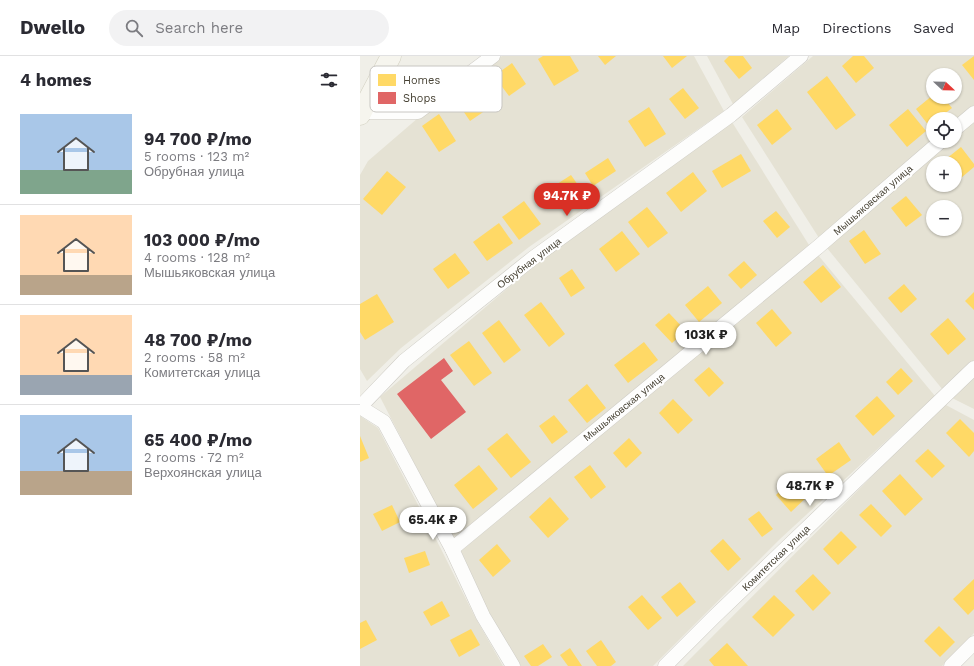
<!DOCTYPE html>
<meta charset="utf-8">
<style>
:root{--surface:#fff;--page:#f2f2f3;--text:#2b2b33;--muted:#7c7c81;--line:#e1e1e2;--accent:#d93025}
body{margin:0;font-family:"Work Sans",sans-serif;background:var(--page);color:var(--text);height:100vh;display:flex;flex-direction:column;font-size:15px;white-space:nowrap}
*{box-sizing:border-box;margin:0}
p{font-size:13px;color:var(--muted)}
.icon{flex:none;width:22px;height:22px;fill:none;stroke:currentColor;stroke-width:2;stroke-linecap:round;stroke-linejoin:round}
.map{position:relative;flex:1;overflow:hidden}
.sheet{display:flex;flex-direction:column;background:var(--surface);width:360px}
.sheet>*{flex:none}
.needle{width:26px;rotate:112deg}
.controls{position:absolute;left:566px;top:12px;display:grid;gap:8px}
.controls a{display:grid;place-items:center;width:36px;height:36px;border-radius:50%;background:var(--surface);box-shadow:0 1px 3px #0004;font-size:20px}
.price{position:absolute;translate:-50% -34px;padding:0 9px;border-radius:14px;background:#fff;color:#222;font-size:13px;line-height:26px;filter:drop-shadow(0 1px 2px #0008)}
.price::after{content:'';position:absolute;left:50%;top:24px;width:12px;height:9px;margin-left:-6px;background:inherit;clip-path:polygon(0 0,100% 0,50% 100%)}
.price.selected{background:var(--accent);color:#fff}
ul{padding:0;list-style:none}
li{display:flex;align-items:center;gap:12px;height:100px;padding:0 20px}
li+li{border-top:1px solid var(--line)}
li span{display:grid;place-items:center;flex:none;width:112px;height:80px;border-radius:0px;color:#555}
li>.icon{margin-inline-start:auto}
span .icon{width:48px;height:48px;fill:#fffc;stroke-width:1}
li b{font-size:17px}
h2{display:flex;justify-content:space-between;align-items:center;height:48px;padding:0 20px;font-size:17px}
header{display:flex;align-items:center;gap:24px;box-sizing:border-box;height:56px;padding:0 20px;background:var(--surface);border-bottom:1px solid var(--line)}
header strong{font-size:19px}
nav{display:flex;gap:22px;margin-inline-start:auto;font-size:14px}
.search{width:280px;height:36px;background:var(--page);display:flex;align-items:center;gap:10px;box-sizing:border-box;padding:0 14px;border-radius:22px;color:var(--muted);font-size:15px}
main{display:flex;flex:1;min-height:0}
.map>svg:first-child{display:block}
.residential{fill:#e5e2d4;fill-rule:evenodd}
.homes{fill:#ffd966}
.shops{fill:#e06666}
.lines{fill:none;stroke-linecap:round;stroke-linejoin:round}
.street-casing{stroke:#ceccc5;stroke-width:15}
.secondary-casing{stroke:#d0cebe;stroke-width:21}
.street{stroke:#fdfdfc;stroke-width:14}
.secondary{stroke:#f6f5ee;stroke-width:20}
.labels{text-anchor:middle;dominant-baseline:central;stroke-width:4;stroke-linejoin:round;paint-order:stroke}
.street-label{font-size:10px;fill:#464133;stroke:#fff}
.key{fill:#fff;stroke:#c8c6c2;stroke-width:1}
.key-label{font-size:11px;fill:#464133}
</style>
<header>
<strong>Dwello</strong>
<div class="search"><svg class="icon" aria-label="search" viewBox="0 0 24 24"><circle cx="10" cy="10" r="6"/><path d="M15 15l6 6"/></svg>Search here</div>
<nav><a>Map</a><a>Directions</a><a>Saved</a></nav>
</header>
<main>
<section class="sheet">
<h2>4 homes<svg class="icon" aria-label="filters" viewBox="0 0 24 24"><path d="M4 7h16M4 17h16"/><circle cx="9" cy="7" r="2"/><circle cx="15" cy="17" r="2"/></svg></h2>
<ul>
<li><span style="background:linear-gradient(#a9c7e8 70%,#7fa58c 0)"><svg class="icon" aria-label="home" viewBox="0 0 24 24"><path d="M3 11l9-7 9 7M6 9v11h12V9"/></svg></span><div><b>94 700 ₽/mo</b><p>5 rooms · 123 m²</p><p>Обрубная улица</p></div></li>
<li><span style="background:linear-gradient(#ffd9b3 75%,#b9a48a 0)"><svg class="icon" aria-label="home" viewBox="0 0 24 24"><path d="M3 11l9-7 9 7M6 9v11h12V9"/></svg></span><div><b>103 000 ₽/mo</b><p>4 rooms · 128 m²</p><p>Мышьяковская улица</p></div></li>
<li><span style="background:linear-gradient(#ffd9b3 75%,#9aa5b1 0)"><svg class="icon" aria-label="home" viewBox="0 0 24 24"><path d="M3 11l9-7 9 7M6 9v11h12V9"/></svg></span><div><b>48 700 ₽/mo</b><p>2 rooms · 58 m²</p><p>Комитетская улица</p></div></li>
<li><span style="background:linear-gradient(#a9c7e8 70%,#b9a48a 0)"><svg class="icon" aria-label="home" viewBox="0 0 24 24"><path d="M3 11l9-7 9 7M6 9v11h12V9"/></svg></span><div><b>65 400 ₽/mo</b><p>2 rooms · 72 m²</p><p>Верхоянская улица</p></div></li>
</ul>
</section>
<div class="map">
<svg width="614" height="610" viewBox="0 0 614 610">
<rect width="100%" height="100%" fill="#f0efe8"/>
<!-- residential -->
<g class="residential">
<path d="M142,0H334L364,55L169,191L41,292L7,325L0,313V119L8,105L58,62Z"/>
<path d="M347,0H429L373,48Z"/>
<path d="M453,0H614V49L595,65V63H573V84L459,182L382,61ZM573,19H595V41H573Z"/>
<path d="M614,65V304L583,334L467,192L591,85H595V82ZM573,107H595V129H573ZM573,151H595V173H573Z"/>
<path d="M372,66L449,189L94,484L20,341L176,208Z"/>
<path d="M458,199L575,340L420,483L293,610H161L129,557L101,495Z"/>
<path d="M614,319V353L590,341Z"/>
<path d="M584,348L614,364V577L582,610H323Z"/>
<path d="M0,360L18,372L81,493L115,561L143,610H0Z"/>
</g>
<!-- homes -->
<g class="homes">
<path d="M183,0H210L219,15L194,30L178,3Z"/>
<path d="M238,0H256L245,9Z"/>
<path d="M303,0H327L312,12Z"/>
<path d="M369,0H383L392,12L379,23L364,5Z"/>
<path d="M493,0H504L514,12L496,27L482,10Z"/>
<path d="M614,0V24L602,9Z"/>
<path d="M152,7L166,28L149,40L134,20Z"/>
<path d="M467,20L496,59L476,74L447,36Z"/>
<path d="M116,28L132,50L110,65L95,43Z"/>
<path d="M323,32L339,52L325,63L309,43Z"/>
<path d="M573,39V41H583L592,52L578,63H573V67L569,70L556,53Z"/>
<path d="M289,51L306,78L285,91L268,65Z"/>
<path d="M417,53L432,73L412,89L397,69Z"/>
<path d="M548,53L566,75L547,91L529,69Z"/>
<path d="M79,58L96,85L79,96L62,70Z"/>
<path d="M601,91L614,108V111L595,127V107H581Z"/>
<path d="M381,98L391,115L362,132L352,115Z"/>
<path d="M248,102L256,115L233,130L225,117Z"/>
<path d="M27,115L46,131L22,159L3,143Z"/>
<path d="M333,116L347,135L321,156L306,137Z"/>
<path d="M211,119L225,139L208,150L194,130Z"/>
<path d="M546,140L562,159L546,171L531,152Z"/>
<path d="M164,145L181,168L159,184L142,161Z"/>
<path d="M287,151L308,177L288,192L268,166Z"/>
<path d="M416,155L430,171L417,182L403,165Z"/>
<path d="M139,167L153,187L127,205L113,186Z"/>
<path d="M504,174L521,198L505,208L489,185Z"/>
<path d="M262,175L280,198L256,216L239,193Z"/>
<path d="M95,197L110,217L88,233L73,213Z"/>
<path d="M384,205L397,219L381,233L368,219Z"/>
<path d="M463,209L481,231L461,247L443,226Z"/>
<path d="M212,213L225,232L211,241L199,222Z"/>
<path d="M544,228L557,243L541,257L528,242Z"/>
<path d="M348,230L362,247L339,266L325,249Z"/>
<path d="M614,236V254L605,245Z"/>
<path d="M17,238L34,266L5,284L0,276V248Z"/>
<path d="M181,246L205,278L189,291L164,259Z"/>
<path d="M412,253L432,277L416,291L396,267Z"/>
<path d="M309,257L326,275L312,287L295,269Z"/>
<path d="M588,262L606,283L588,299L570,278Z"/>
<path d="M139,264L161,294L144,307L122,277Z"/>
<path d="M109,285L132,317L114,330L90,299Z"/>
<path d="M284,286L298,304L268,327L254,309Z"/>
<path d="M349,311L364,327L349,341L334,324Z"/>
<path d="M541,312L553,325L538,339L526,326Z"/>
<path d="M227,328L246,352L227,367L208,344Z"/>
<path d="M517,340L535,360L513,380L495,360Z"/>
<path d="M313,343L333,364L318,378L299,357Z"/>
<path d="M194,359L208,376L192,388L179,370Z"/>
<path d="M600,363L614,377V395L609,401L586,377Z"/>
<path d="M147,377L171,406L151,422L127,393Z"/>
<path d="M0,380L9,402L0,406Z"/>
<path d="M269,382L282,397L266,412L253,397Z"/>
<path d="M479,386L491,404L468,420L456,403Z"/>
<path d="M568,393L585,410L572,422L555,405Z"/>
<path d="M119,409L138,433L113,453L94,429Z"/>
<path d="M230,409L246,431L231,443L214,421Z"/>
<path d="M540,418L563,443L545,460L522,435Z"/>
<path d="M434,421L450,438L431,456L416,439Z"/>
<path d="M190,441L209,463L188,482L169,461Z"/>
<path d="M511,448L532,470L521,481L499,459Z"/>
<path d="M32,449L40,466L22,475L13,458Z"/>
<path d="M399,455L413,473L402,481L388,463Z"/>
<path d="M481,475L497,491L478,509L463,493Z"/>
<path d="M363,483L381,503L368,515L350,495Z"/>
<path d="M137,488L151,505L133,521L119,504Z"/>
<path d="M65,495L70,509L49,517L44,502Z"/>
<path d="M453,518L471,537L453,555L435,535Z"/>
<path d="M614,523V553L608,559L593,543Z"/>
<path d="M320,526L336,546L317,561L301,541Z"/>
<path d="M282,539L302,562L288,574L268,551Z"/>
<path d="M414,539L435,559L413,581L392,561Z"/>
<path d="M82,545L90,560L71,570L63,556Z"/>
<path d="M6,564L17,584L0,593V567Z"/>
<path d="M579,570L595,586L580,601L564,585Z"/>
<path d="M111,573L120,589L99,601L90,584Z"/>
<path d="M241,584L256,606L251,610H237L226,595Z"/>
<path d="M367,587L388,610H354L349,604Z"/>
<path d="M183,588L192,601L178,610H171L164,600Z"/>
<path d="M210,592L222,610H208L200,599Z"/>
</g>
<!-- shops -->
<path class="shops" d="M84,302L93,315L81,324L106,356L71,383L37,338Z"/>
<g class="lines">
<!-- street casing -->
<g class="street-casing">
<g id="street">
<path d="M2,56H58L133,0"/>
<path d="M595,73L614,57"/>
<path d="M0,351L44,305L173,202L371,59L441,0"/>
<path d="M0,351L24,366L92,493L123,560L153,610"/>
<path d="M92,493L458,191L581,85"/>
<path d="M305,610L354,561L614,312"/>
<path d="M591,610L614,587"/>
</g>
</g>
<!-- secondary casing -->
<g class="secondary-casing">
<path id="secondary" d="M0,59L31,0"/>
</g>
<!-- street -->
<use href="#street" class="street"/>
<!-- secondary -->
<use href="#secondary" class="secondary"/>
</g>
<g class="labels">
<!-- street labels -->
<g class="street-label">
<text transform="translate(513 144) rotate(-41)">Мышьяковская улица</text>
<text transform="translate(169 207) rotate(-37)">Обрубная улица</text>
<text transform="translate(264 351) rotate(-39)">Мышьяковская улица</text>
<text transform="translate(416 502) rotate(-44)">Комитетская улица</text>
</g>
</g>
<!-- legend -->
<rect x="10" y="10" width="132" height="46" rx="6" class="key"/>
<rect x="18" y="18" width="18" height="12" fill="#ffd966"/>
<rect x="18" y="36" width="18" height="12" fill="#e06666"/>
<g class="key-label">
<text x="43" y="28">Homes</text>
<text x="43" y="46">Shops</text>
</g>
</svg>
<div class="controls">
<a><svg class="needle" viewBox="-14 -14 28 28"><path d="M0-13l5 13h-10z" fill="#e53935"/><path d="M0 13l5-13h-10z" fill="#7c7c81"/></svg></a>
<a><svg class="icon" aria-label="locate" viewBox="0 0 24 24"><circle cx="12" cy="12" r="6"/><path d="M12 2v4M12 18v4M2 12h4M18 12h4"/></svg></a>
<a>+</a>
<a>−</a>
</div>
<b class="price selected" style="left:207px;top:161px">94.7K ₽</b>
<b class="price" style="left:346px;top:300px">103K ₽</b>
<b class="price" style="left:450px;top:451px">48.7K ₽</b>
<b class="price" style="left:73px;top:485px">65.4K ₽</b>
</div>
</main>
